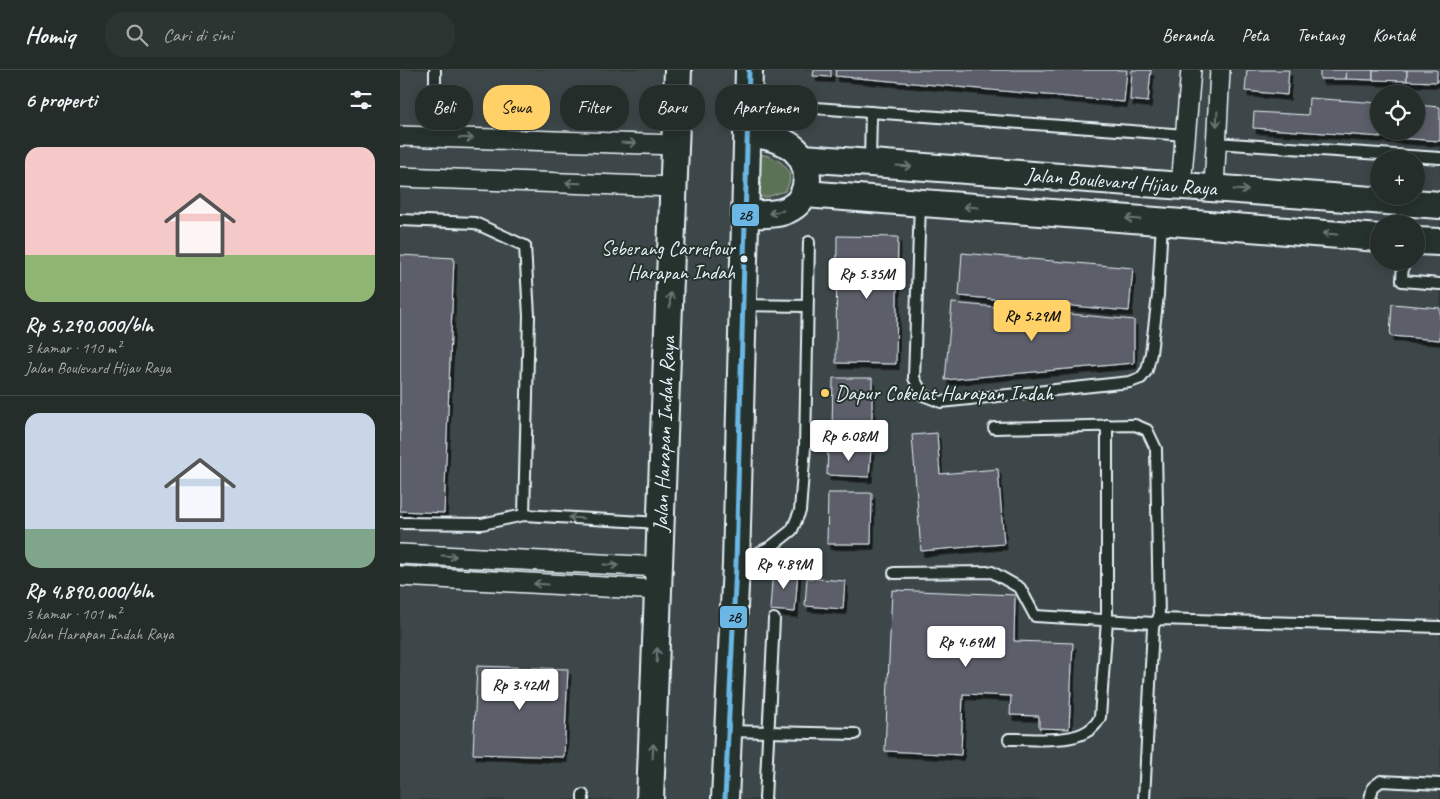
<!DOCTYPE html>
<html lang="id">
<meta charset="utf-8">
<style>
:root{--surface:#252d2b;--page:#2d3533;--text:#f1f3f6;--muted:#a3a8a9;--line:#424947;--accent:#ffd166}
body{margin:0;font-family:Caveat,sans-serif;background:var(--page);color:var(--text);height:100vh;display:flex;flex-direction:column;font-size:19px;white-space:nowrap}
*{box-sizing:border-box;margin:0}
p{font-size:16px;color:var(--muted)}
.icon{flex:none;width:28px;height:28px;fill:none;stroke:currentColor;stroke-width:2;stroke-linecap:round;stroke-linejoin:round}
.map{position:relative;flex:1;overflow:hidden}
.sheet{display:flex;flex-direction:column;background:var(--surface);width:400px}
.sheet>*{flex:none}
.hud{position:absolute;left:15px;top:15px;width:475px;height:45px;display:flex;gap:10px}
.controls{position:absolute;left:970px;top:15px;display:grid;gap:10px}
.controls a{display:grid;place-items:center;width:55px;height:55px;border-radius:50%;background:var(--surface);box-shadow:0 2px 12px #0003,0 0 0 1px var(--line);font-size:25px}
.price{position:absolute;translate:-50% -42px;padding:0 11px;border-radius:5px;background:#fff;color:#222;font-size:16px;line-height:32px;filter:drop-shadow(0 1px 2px #0008)}
.price::after{content:'';position:absolute;left:50%;top:30px;width:15px;height:11px;margin-left:-8px;background:inherit;clip-path:polygon(0 0,100% 0,50% 100%)}
.price.active{background:var(--accent);color:#111}
ul{padding:0;list-style:none}
li{display:grid;align-content:center;gap:10px;height:265px;padding:0 25px}
li+li{border-top:1px solid var(--line)}
li span{display:grid;place-items:center;height:155px;border-radius:15px;color:#555}
li>.icon{margin-inline-start:auto}
span .icon{width:90px;height:90px;fill:#fffc;stroke-width:1}
li b{font-size:21px}
h2{display:flex;justify-content:space-between;align-items:center;height:60px;padding:0 25px;font-size:21px}
.pill{padding:0 18px;border-radius:20px;background:var(--surface);box-shadow:0 2px 12px #0003,0 0 0 1px var(--line);font-size:18px;line-height:45px}
.pill.active{background:var(--accent);color:#111}
header{display:flex;align-items:center;gap:30px;box-sizing:border-box;height:70px;padding:0 25px;background:var(--surface);border-bottom:1px solid var(--line)}
header strong{font-size:24px}
nav{display:flex;gap:28px;margin-inline-start:auto;font-size:18px}
.search{width:350px;height:45px;background:var(--page);display:flex;align-items:center;gap:12px;box-sizing:border-box;padding:0 18px;border-radius:20px;color:var(--muted);font-size:19px}
main{display:flex;flex:1;min-height:0}
.map>svg:first-child{display:block}
.built{fill:#3e4648;fill-rule:evenodd}
.green{fill:#5b7256;stroke:#a2b2a7}
.building{fill:#5c5e6b;stroke:#e8f1f8;filter:url(#shadow)}
.lines{fill:none;stroke-linecap:round;stroke-linejoin:round}
.lane-casing{stroke:#e8f1f8;stroke-width:14}
.street-casing{stroke:#e8f1f8;stroke-width:22}
.secondary-casing{stroke:#e8f1f8;stroke-width:30}
.lane{stroke:#26332d;stroke-width:10}
.street{stroke:#26332d;stroke-width:19}
.secondary{stroke:#26332d;stroke-width:26}
.bus-1-casing{stroke:#26332d;stroke-width:9}
.bus-1{stroke:#6ab7e5;stroke-width:5}
.oneway{stroke:#6a7674}
.bus-dot{fill:#e8f1f8;stroke:#26332d;stroke-width:2}
.poi-dot{fill:#ffd166;stroke:#26332d;stroke-width:2}
.labels{text-anchor:middle;dominant-baseline:central;stroke-width:4;stroke-linejoin:round;paint-order:stroke}
.bus-label{font-size:20px;fill:#e8f1f8;stroke:#26332d;text-anchor:end}
.street-label{font-size:21px;fill:#e8f1f8;stroke:#26332d}
.poi-label{font-size:21px;fill:#e8f1f8;stroke:#26332d;text-anchor:start}
.line-badge{stroke:#26332d;stroke-width:2}
.pale-badge-label{font-size:14px;text-anchor:middle;font-weight:bold;fill:#111}
</style>
<header>
<strong>Homiq</strong>
<div class="search"><svg class="icon" aria-label="search" viewBox="0 0 24 24"><circle cx="10" cy="10" r="6"/><path d="M15 15l6 6"/></svg>Cari di sini</div>
<nav><a>Beranda</a><a>Peta</a><a>Tentang</a><a>Kontak</a></nav>
</header>
<main>
<section class="sheet">
<h2>6 properti<svg class="icon" aria-label="filters" viewBox="0 0 24 24"><path d="M4 7h16M4 17h16"/><circle cx="9" cy="7" r="2"/><circle cx="15" cy="17" r="2"/></svg></h2>
<ul>
<li><span style="background:linear-gradient(#f6c9c9 70%,#8fb573 0)"><svg class="icon" aria-label="home" viewBox="0 0 24 24"><path d="M3 11l9-7 9 7M6 9v11h12V9"/></svg></span><div><b>Rp 5,290,000/bln</b><p>3 kamar · 110 m²</p><p>Jalan Boulevard Hijau Raya</p></div></li>
<li><span style="background:linear-gradient(#c9d6e8 75%,#7fa58c 0)"><svg class="icon" aria-label="home" viewBox="0 0 24 24"><path d="M3 11l9-7 9 7M6 9v11h12V9"/></svg></span><div><b>Rp 4,890,000/bln</b><p>3 kamar · 101 m²</p><p>Jalan Harapan Indah Raya</p></div></li>
</ul>
</section>
<div class="map">
<svg width="1040" height="729" viewBox="0 0 1040 729">
<defs>
<filter id="shadow"><feDropShadow dx="3" dy="5.5" stdDeviation="0" flood-color="#0009"/></filter>
</defs>
<rect width="100%" height="100%" fill="#313c39"/>
<filter id="ink" filterUnits="userSpaceOnUse"><feTurbulence type="fractalNoise" baseFrequency=".02" numOctaves="2"/><feDisplacementMap in="SourceGraphic" scale="10" xChannelSelector="R" yChannelSelector="G"/><feConvolveMatrix kernelMatrix="1 2 1 2 8 2 1 2 1" color-interpolation-filters="sRGB"/></filter>
<g filter="url(#ink)">
<!-- built -->
<path class="built" d="M0,0H1040V729H0ZM979,24H1016V61H979ZM979,89H1016V126H979ZM979,154H1016V191H979Z"/>
<!-- green -->
<path class="green" d="M357,84C376,85 400,100 385,121L367,127H356Z"/>
<!-- building -->
<g class="building">
<path d="M414,0H431V7L413,6Z"/>
<path d="M436,0H727L724,32L435,6Z"/>
<path d="M732,0H751L748,32L730,30Z"/>
<path d="M847,0H889L887,25L845,21Z"/>
<path d="M920,0H947L946,9H920Z"/>
<path d="M947,0H973V10L946,9Z"/>
<path d="M973,0H1007V11L973,10Z"/>
<path d="M1007,0H1037V12L1007,11Z"/>
<path d="M909,28L979,33V61H1016V35L1040,37V71L853,58L854,42L908,45Z"/>
<path d="M437,166L498,167L496,294L436,293Z"/>
<path d="M562,183L733,198L729,241L559,226Z"/>
<path d="M0,185L54,188L44,443L0,441Z"/>
<path d="M552,233L734,250V293L545,310Z"/>
<path d="M992,234L1040,238V270L990,266Z"/>
<path d="M433,308H472V360H432Z"/>
<path d="M537,363L540,404L598,399L604,474L521,481L512,365Z"/>
<path d="M428,378L471,379L469,407L427,405Z"/>
<path d="M428,423H472L471,474H427Z"/>
<path d="M373,498L398,500L395,542L370,540Z"/>
<path d="M407,508L445,511L443,539L405,536Z"/>
<path d="M492,520L615,525L614,571L673,573L669,659L639,658V646L610,645L611,626L563,624L561,685L485,681Z"/>
<path d="M77,596L168,599L164,687L73,684Z"/>
</g>
<g class="lines">
<!-- lane casing -->
<g class="lane-casing">
<g id="lane">
<path d="M35,0V67"/>
<path d="M415,38L786,65"/>
<path d="M816,73L1040,88"/>
<path d="M470,92L471,42"/>
<path d="M520,134L514,308L523,325L541,332L730,312L741,308L747,300L751,283L758,225L762,152"/>
<path d="M0,150L75,153L125,176L129,246L124,445"/>
<path d="M1003,191L1002,211L1040,214"/>
<path d="M343,235L407,236"/>
<path d="M594,358L735,355L747,360L756,379L759,549"/>
<path d="M0,453L82,454L124,445L260,453"/>
<path d="M338,493L372,476L392,460L400,441L405,377L409,172"/>
<path d="M494,503L592,502L620,518L635,546L754,553"/>
<path d="M328,661L455,664"/>
<path d="M609,669C636,668 687,677 700,647L707,550V355"/>
<path d="M183,729V725"/>
<path d="M365,729L374,549"/>
<path d="M744,729L753,558L754,553L759,549L1040,557"/>
<path d="M970,729L973,717L981,711L1040,714"/>
</g>
</g>
<!-- street casing -->
<g class="street-casing">
<g id="street">
<path d="M0,66L275,75"/>
<path d="M0,107L274,117"/>
<path d="M781,116L791,0"/>
<path d="M814,118L820,0"/>
<path d="M0,484L260,497"/>
<path d="M0,506L260,520"/>
</g>
</g>
<!-- secondary casing -->
<g class="secondary-casing">
<g id="secondary">
<path id="s1" d="M403,88L1040,135"/>
<path d="M405,124L979,168"/>
<path d="M345,144C359,144 379,146 391,138C402,132 406,121 407,109C407,75 375,66 347,63"/>
<path d="M1016,171L1040,172"/>
<path id="s2" d="M250,729L278,0"/>
<path d="M325,729L336,494L349,0"/>
</g>
</g>
<!-- lane -->
<use href="#lane" class="lane"/>
<!-- street -->
<use href="#street" class="street"/>
<!-- secondary -->
<use href="#secondary" class="secondary"/>
<!-- bus-1 casing -->
<g class="bus-1-casing">
<path id="bus-1" d="M325,729L336,494L349,0"/>
</g>
<!-- bus-1 -->
<use href="#bus-1" class="bus-1"/>
</g>
<!-- one-way arrows -->
<defs><path id="oneway-shaft" d="M-6 0H5M1.5-3L5.5 0L1.5 3" fill="none" stroke-width="1.6" stroke-linecap="round" stroke-linejoin="round" transform="scale(1.25)"/></defs>
<g class="oneway">
<use href="#oneway-shaft" transform="translate(817 49) rotate(93)"/>
<use href="#oneway-shaft" transform="translate(66 68) rotate(2)"/>
<use href="#oneway-shaft" transform="translate(229 73) rotate(2)"/>
<use href="#oneway-shaft" transform="translate(504 96) rotate(4)"/>
<use href="#oneway-shaft" transform="translate(173 113) rotate(-178)"/>
<use href="#oneway-shaft" transform="translate(841 120) rotate(4)"/>
<use href="#oneway-shaft" transform="translate(571 137) rotate(-176)"/>
<use href="#oneway-shaft" transform="translate(376 142) rotate(169)"/>
<use href="#oneway-shaft" transform="translate(733 149) rotate(-176)"/>
<use href="#oneway-shaft" transform="translate(930 164) rotate(-176)"/>
<use href="#oneway-shaft" transform="translate(270 230) rotate(-88)"/>
<use href="#oneway-shaft" transform="translate(176 448) rotate(-176)"/>
<use href="#oneway-shaft" transform="translate(49 486) rotate(3)"/>
<use href="#oneway-shaft" transform="translate(211 495) rotate(3)"/>
<use href="#oneway-shaft" transform="translate(141 514) rotate(-177)"/>
<use href="#oneway-shaft" transform="translate(257 585) rotate(-88)"/>
<use href="#oneway-shaft" transform="translate(253 681) rotate(-87)"/>
</g>
</g>
<!-- markers -->
<circle class="bus-dot" cx="344" cy="189" r="4.5"/>
<circle class="poi-dot" cx="425" cy="323" r="5"/>
<g class="labels">
<!-- bus labels -->
<g class="bus-label">
<text x="335" y="178">Seberang Carrefour<tspan x="335" dy="24">Harapan Indah</tspan></text>
</g>
<!-- street labels -->
<g class="street-label">
<text stroke="none"><textPath href="#s1" startOffset="319">Jalan Boulevard Hijau Raya</textPath></text>
<text stroke="none"><textPath href="#s2" startOffset="365">Jalan Harapan Indah Raya</textPath></text>
</g>
<!-- poi labels -->
<g class="poi-label">
<text x="435" y="323">Dapur Cokelat Harapan Indah</text>
</g>
</g>
<g class="line-badge">
<rect x="331" y="133" width="29" height="24" rx="5" fill="#6ab7e5"/>
<rect x="319" y="535" width="29" height="24" rx="5" fill="#6ab7e5"/>
</g>
<g class="pale-badge-label">
<text x="345" y="150">2B</text>
<text x="334" y="552">2B</text>
</g>
</svg>
<div class="controls">
<a><svg class="icon" aria-label="locate" viewBox="0 0 24 24"><circle cx="12" cy="12" r="6"/><path d="M12 2v4M12 18v4M2 12h4M18 12h4"/></svg></a>
<a>+</a>
<a>−</a>
</div>
<b class="price" style="left:467px;top:230px">Rp 5.35M</b>
<b class="price active" style="left:632px;top:272px">Rp 5.29M</b>
<b class="price" style="left:449px;top:392px">Rp 6.08M</b>
<b class="price" style="left:384px;top:520px">Rp 4.89M</b>
<b class="price" style="left:566px;top:598px">Rp 4.69M</b>
<b class="price" style="left:120px;top:641px">Rp 3.42M</b>
<div class="hud">
<a class="pill">Beli</a>
<a class="pill active">Sewa</a>
<a class="pill">Filter</a>
<a class="pill">Baru</a>
<a class="pill">Apartemen</a>
</div>
</div>
</main>
